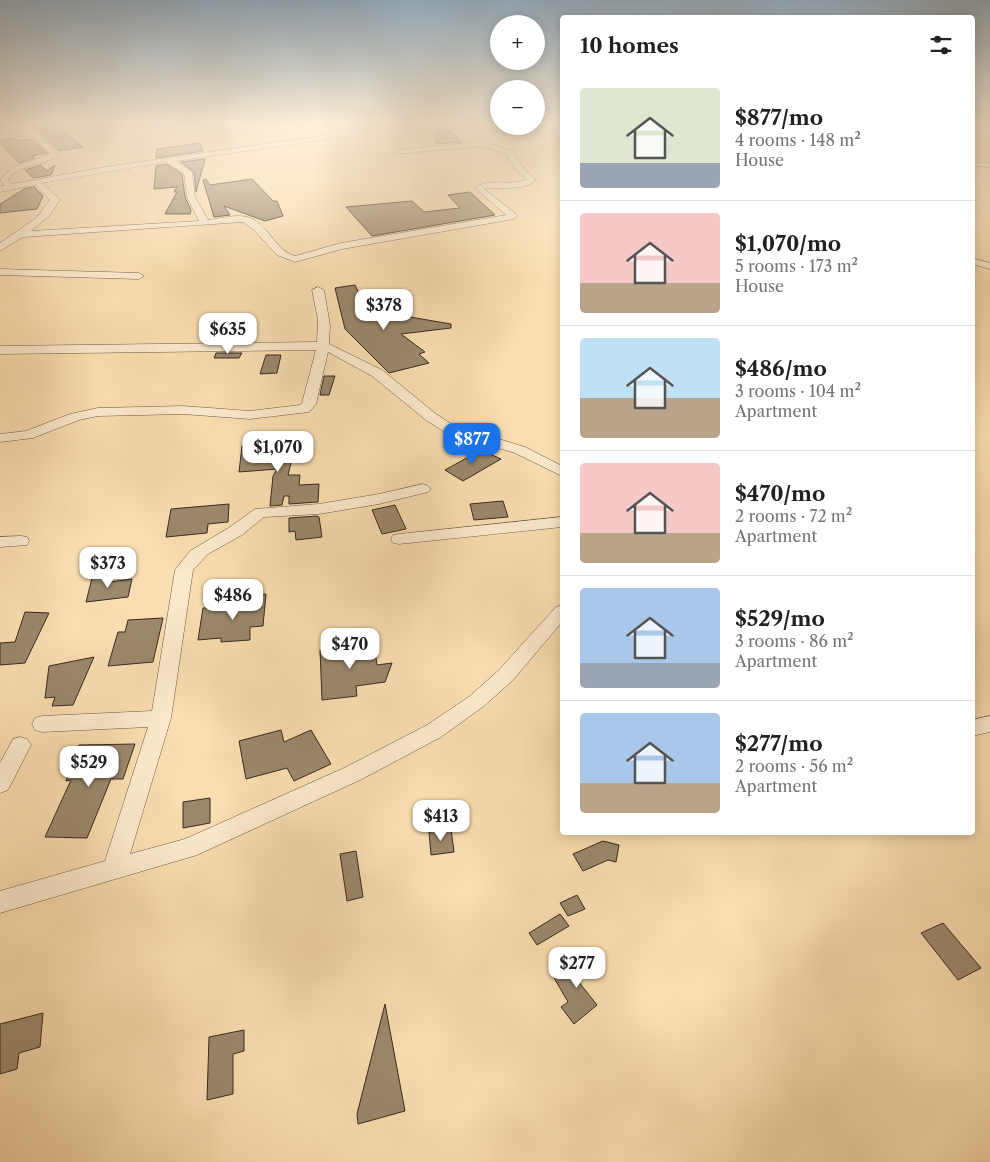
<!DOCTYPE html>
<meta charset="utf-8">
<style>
:root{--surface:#fff;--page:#f6f6f6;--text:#202124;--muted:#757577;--line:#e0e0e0;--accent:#1a73e8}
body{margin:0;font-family:"Libre Caslon Text",serif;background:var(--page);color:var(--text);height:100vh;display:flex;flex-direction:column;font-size:19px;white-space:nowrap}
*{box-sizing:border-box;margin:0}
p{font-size:16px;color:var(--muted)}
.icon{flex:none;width:28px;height:28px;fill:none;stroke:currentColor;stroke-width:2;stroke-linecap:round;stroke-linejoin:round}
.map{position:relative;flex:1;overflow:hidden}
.drawer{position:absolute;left:560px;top:15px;width:415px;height:820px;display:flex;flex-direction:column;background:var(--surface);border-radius:5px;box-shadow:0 2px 12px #0003}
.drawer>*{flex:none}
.tools{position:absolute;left:490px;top:15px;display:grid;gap:10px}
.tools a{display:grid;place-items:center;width:55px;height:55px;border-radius:50%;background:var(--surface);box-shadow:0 2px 12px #0003;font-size:25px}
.price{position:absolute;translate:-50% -42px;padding:0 11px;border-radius:10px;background:#fff;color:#222;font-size:16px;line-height:32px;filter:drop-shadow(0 1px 2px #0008)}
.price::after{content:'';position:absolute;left:50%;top:30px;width:15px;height:11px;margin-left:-8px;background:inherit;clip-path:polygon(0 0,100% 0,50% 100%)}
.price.on{background:var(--accent);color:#fff}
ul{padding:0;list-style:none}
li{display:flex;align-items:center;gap:15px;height:125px;padding:0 20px}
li+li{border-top:1px solid var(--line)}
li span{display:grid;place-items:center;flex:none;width:140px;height:100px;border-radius:5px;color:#555}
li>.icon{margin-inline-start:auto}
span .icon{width:60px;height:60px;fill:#fffc;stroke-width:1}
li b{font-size:21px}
h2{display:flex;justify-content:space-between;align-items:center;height:60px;padding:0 20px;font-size:21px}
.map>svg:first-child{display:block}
.building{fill:#9c886c;stroke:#362b22}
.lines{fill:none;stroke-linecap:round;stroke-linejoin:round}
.minor-casing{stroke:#675846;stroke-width:1}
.minor{fill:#fce9cc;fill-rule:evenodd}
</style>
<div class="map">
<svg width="990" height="1162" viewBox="0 0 990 1162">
<rect width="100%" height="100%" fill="#faddb0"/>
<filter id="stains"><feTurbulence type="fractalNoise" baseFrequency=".004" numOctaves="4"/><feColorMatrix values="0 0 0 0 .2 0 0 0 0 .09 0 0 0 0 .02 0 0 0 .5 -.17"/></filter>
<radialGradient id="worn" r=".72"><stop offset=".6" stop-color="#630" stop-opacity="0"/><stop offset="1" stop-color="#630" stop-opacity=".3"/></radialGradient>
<!-- building -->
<g class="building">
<path d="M55,126L83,147L59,151L36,129Z"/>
<path d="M436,131H451L462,142L436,144Z"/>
<path d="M15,138L17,141L32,139L47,153L32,156L34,158L19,163L0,143L2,140Z"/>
<path d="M200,143L203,151L156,158L157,149Z"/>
<path d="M205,159L196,192L194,172L181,162Z"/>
<path d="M166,164L182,174L185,197L191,210L190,214H165L177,192H174L177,187L154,189L156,166Z"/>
<path d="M41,165L47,171L55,165L51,175L33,178L25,170Z"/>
<path d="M206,179L210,185L252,179L273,201H277L283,216L265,221L224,206L230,215L214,217L203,180Z"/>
<path d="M34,187L43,196L37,209L0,213V204L24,189Z"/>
<path d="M470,192L495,215L372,236L346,207L412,201L424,212L460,208L448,195Z"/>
<path d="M355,285L369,315L398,308L410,317L451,324V328L401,334L425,352L419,354L429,363L389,373L345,329L335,288Z"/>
<path d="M224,329L253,330L248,341H220Z"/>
<path d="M216,353H242L239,358H214Z"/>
<path d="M266,355H281L277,373L260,374Z"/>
<path d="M324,376H335L329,395H320Z"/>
<path d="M293,442L296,443L288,475H300L299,485L319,484L318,502L289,504V496H284L282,505L270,506L273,476L277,469L239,472L242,446L283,443L282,446H291Z"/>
<path d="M481,450L501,459L463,481L445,470Z"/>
<path d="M503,501L508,517L474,520L470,504Z"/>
<path d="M229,504L228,522L208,524L207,533L166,537L171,509Z"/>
<path d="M395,505L406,529L382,534L372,510Z"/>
<path d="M317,516L319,517L322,537L296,540L295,531L289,532V518Z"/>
<path d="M111,576L110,582L132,579L128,597L86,602L92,578Z"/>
<path d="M266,594L263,626L250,627V640L221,642V638L198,640L203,608L249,605L250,596Z"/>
<path d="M25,612L49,613L25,663L0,665V643L15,642Z"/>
<path d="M163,618L153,662L108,666L118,632H125L128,620Z"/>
<path d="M374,643L377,665L392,663L385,682L356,686L357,696L322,700L320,650Z"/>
<path d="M94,657L73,705L52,706L55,697L45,698L49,666Z"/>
<path d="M281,730L284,742L311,730L331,764L294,781L287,768L246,779L239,741Z"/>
<path d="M135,744L123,779H111L87,838L45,837L71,780L66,781L79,745Z"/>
<path d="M210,798V823L183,828V802Z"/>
<path d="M451,829L454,852L431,855L429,832Z"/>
<path d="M603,841L619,845L616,862L608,860L583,871L573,854Z"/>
<path d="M356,851L363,897L347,901L340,854Z"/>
<path d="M577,895L585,909L568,916L560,903Z"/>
<path d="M560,914L569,926L537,945L529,933Z"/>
<path d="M943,923L981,968L958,980L921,933Z"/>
<path d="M593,955L601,968L578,981L597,1005L574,1024L561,1007L568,1002L553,976Z"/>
<path d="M385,1004L405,1111L358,1124L357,1114Z"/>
<path d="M43,1013L40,1047L19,1053L17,1069L0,1074V1024Z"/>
<path d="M244,1030V1051L233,1054V1094L207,1100L209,1037Z"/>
</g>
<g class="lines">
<!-- minor casing -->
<g class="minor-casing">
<g id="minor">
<path d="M22,125H30L59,154C45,168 20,162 8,180L12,184L111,166L382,127L562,125V129H515L489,144L513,151L522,166L536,180C523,192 501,186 484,189L515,213L517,215L514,219L342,249L295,262L277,255L254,230L243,222L23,237L0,251V243L36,218L50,200L35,185L0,192V186H4L0,180L11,168L50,154L31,135L0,138V134L27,131ZM440,129H504L481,142L397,150L393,152L397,154L482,146L507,155L516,170L527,179C511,187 489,177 475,188L506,215L341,243L295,256C274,250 268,222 247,217C236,214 219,219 208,220L195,197L192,172L176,161L382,131ZM166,162L184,173L187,197L199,221L31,231L50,215L60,200L43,183Z"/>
<path d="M972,162L990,163V167L972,166Z"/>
<path d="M972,258L990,263V269L972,264Z"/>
<path d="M0,269L139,273L144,276L139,279L0,275Z"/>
<path d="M318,287L324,290L330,325L329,344L382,370L436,414L453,425L525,447L562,466V476L515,453L443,431L426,420L372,376L328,352L316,404L309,412L250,419L183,414L98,416L79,420L33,438L0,442V434L26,431L70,414L98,408L183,406L250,411L300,405L302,403L316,350L0,354V346L317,342L318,320L312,290Z"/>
<path d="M423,484L428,486L431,489L428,492L379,504L319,514L264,517L242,535L208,554L193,570L171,718L130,854L185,839L344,768L427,725L470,696L499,670L556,607L562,605V622L513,680L484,706L441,737L360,780L197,855L0,913V891L105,861L148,727L42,732L35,730L32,724L35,718L42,716L152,711L175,570L190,551L230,527L255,509L319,504L379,494Z"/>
<path d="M562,517V527L399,544L393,543L391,539L393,535L399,534Z"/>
<path d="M21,536L27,537L29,541L27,545L0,547V537Z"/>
<path d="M990,716V732L972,736V720Z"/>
<path d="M20,737L27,739L31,745L8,790L0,793V763L13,739Z"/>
</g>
</g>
<!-- minor -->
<use href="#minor" class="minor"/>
</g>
<!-- sky -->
<linearGradient id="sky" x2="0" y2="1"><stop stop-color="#94acbe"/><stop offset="0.43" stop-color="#fdf0db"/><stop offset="1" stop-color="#fdf0db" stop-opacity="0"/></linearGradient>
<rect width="990" height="288" fill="url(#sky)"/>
<rect width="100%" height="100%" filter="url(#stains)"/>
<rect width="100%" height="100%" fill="url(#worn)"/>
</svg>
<div class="tools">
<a>+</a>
<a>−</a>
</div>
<b class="price" style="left:384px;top:331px">$378</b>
<b class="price" style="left:228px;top:355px">$635</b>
<b class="price on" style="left:472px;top:465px">$877</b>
<b class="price" style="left:278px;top:473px">$1,070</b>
<b class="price" style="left:108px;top:589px">$373</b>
<b class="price" style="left:233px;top:621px">$486</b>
<b class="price" style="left:350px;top:670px">$470</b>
<b class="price" style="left:89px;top:788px">$529</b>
<b class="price" style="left:441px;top:842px">$413</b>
<b class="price" style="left:577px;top:989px">$277</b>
<section class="drawer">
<h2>10 homes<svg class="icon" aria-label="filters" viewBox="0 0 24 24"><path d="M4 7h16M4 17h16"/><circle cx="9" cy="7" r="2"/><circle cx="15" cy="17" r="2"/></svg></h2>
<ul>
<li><span style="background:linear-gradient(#dfe7d0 75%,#9aa5b1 0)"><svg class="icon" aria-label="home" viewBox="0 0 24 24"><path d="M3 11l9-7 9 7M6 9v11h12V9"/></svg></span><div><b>$877/mo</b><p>4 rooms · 148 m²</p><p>House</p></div></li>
<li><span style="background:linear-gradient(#f6c9c9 70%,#b9a48a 0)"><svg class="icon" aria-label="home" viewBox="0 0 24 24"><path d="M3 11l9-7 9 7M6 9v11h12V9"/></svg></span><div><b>$1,070/mo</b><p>5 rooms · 173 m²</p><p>House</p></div></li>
<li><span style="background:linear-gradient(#bfe0f5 60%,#b9a48a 0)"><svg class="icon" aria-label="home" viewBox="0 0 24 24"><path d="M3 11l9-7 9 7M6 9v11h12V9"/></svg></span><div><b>$486/mo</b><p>3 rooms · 104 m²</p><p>Apartment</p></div></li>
<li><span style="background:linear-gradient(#f6c9c9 70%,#b9a48a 0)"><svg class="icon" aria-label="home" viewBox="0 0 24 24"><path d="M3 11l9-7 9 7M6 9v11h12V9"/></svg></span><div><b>$470/mo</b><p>2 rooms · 72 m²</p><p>Apartment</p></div></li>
<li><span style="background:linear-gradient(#a9c7e8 75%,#9aa5b1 0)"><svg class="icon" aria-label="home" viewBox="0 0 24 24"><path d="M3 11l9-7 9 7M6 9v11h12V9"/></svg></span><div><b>$529/mo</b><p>3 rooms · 86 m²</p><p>Apartment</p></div></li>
<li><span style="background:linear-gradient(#a9c7e8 70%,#b9a48a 0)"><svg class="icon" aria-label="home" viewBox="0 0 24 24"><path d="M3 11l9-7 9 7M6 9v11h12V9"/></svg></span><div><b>$277/mo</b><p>2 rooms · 56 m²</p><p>Apartment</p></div></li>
</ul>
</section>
</div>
